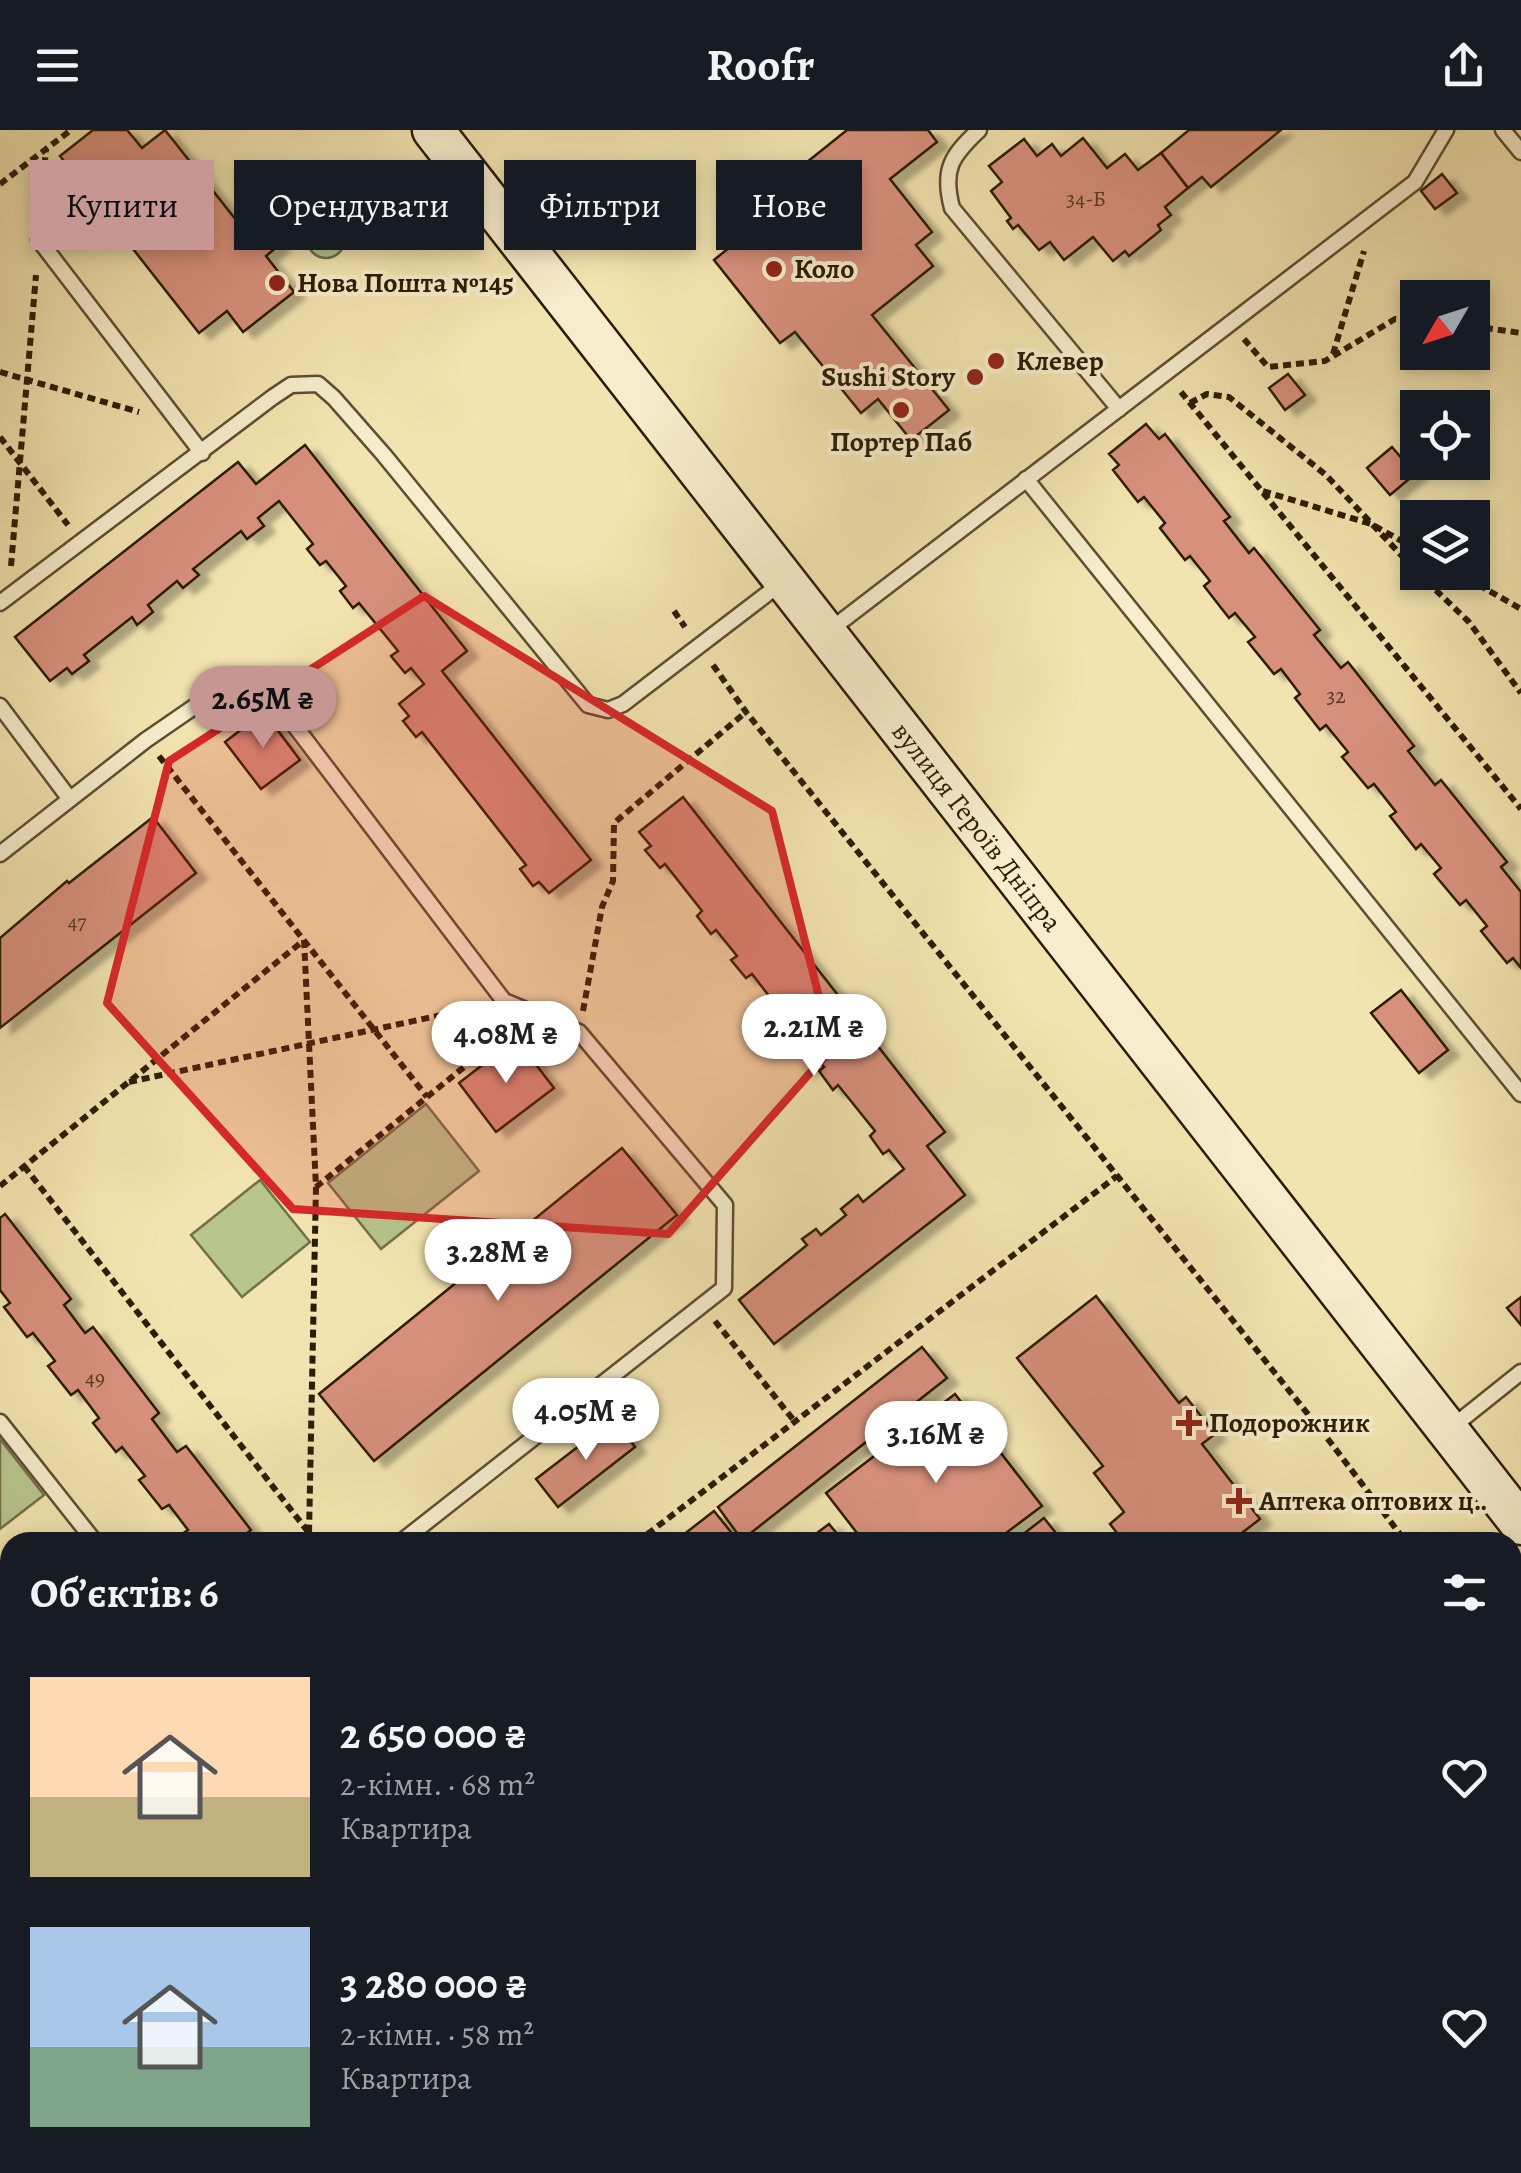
<!DOCTYPE html>
<html lang="uk">
<meta charset="utf-8">
<style>
:root{--surface:#171b24;--page:#20242c;--text:#f1f3f6;--muted:#9ea1a6;--accent:#c59692}
body{margin:0;font-family:Alegreya,serif;background:var(--page);color:var(--text);height:100vh;display:flex;flex-direction:column;font-size:38px;white-space:nowrap}
*{box-sizing:border-box;margin:0}
p{font-size:32px;color:var(--muted)}
.icon{flex:none;width:55px;height:55px;fill:none;stroke:currentColor;stroke-width:2;stroke-linecap:round;stroke-linejoin:round}
.map{position:relative;flex:1;overflow:hidden}
.panel{position:absolute;left:0px;top:1402px;width:1522px;height:642px;display:flex;flex-direction:column;background:var(--surface);border-radius:30px 30px 0 0;box-shadow:0 5px 15px #0003}
.panel>*{flex:none}
.guide{position:absolute;left:30px;top:30px;width:1000px;height:90px;display:flex;gap:20px}
.needle{width:65px;rotate:231deg}
.fabs{position:absolute;left:1400px;top:150px;display:grid;gap:20px}
.fabs a{display:grid;place-items:center;width:90px;height:90px;border-radius:0px;background:var(--surface);box-shadow:0 5px 15px #0003;font-size:50px}
.price{position:absolute;translate:-50% -85px;padding:0 22px;border-radius:35px;background:#fff;color:#222;font-size:32px;line-height:65px;filter:drop-shadow(0 2px 5px #0008)}
.price::after{content:'';position:absolute;left:50%;top:60px;width:30px;height:22px;margin-left:-15px;background:inherit;clip-path:polygon(0 0,100% 0,50% 100%)}
.price.current{background:var(--accent);color:#111}
ul{padding:0;list-style:none}
li{display:flex;align-items:center;gap:30px;height:250px;padding:0 30px}
li span{display:grid;place-items:center;flex:none;width:280px;height:200px;border-radius:0px;color:#555}
li>.icon{margin-inline-start:auto}
span .icon{width:120px;height:120px;fill:#fffc;stroke-width:1}
li b{font-size:42px}
h2{display:flex;justify-content:space-between;align-items:center;height:120px;padding:0 30px;font-size:42px}
.pill{padding:0 35px;border-radius:0px;background:var(--surface);box-shadow:0 5px 15px #0003;font-size:35px;line-height:90px}
.pill.current{background:var(--accent);color:#111}
header{display:flex;justify-content:space-between;align-items:center;height:130px;padding:0 30px;background:var(--surface);font-size:45px;font-weight:700}
.map>svg:first-child{display:block}
.green{fill:#b8c58d;stroke:#727049;stroke-width:2.5}
.building{fill:#d7907b;stroke:#2d1c05;stroke-width:2.5;filter:url(#shadow)}
.lines{fill:none;stroke-linecap:round;stroke-linejoin:round}
.service-casing{stroke:#5e4e30;stroke-width:19}
.secondary-casing{stroke:#2d1c05;stroke-width:45}
.path{stroke:#2d1c05;stroke-width:6;stroke-dasharray:8 5;stroke-linecap:butt}
.service{stroke:#f7edcc;stroke-width:14}
.secondary{stroke:#f7edcc;stroke-width:40}
.marked{fill:#d62828;fill-opacity:0.2;stroke:#d62828;stroke-width:8;stroke-linejoin:round}
.poi-dot{fill:#8f2418;stroke:#f7edcc;stroke-width:4}
.labels{text-anchor:middle;dominant-baseline:central;stroke-width:8;stroke-linejoin:round;paint-order:stroke}
.number-label{font-size:22px;fill:#583922}
.poi-label{font-size:28px;font-weight:bold;fill:#2d1c05;stroke:#f7edcc;text-anchor:start}
.street-label{font-size:28px;fill:#2d1c05;stroke:#f7edcc}
</style>
<header><svg class="icon" aria-label="menu" viewBox="0 0 24 24"><path d="M4 6h16M4 12h16M4 18h16"/></svg>Roofr<svg class="icon" aria-label="share" viewBox="0 0 24 24"><path d="M12 15V3M7 8l5-5 5 5M5 13v7h14v-7"/></svg></header>
<div class="map">
<svg width="1521" height="2043" viewBox="0 0 1521 2043">
<defs>
<filter id="shadow"><feDropShadow dx="11" dy="6" stdDeviation="2.5" flood-color="#0004"/></filter>
</defs>
<rect width="100%" height="100%" fill="#f2e4b0"/>
<filter id="stains"><feTurbulence type="fractalNoise" baseFrequency=".002" numOctaves="4"/><feColorMatrix values="0 0 0 0 .2 0 0 0 0 .09 0 0 0 0 .02 0 0 0 .5 -.17"/></filter>
<radialGradient id="worn" r=".72"><stop offset=".6" stop-color="#630" stop-opacity="0"/><stop offset="1" stop-color="#630" stop-opacity=".3"/></radialGradient>
<!-- green -->
<g class="green">
<circle cx="283" cy="54" r="19"/>
<circle cx="326" cy="109" r="19"/>
<path d="M426,974L479,1041L381,1119L328,1053Z"/>
<path d="M260,1050L310,1112L242,1167L191,1105Z"/>
<path d="M0,1309L44,1365L0,1399Z"/>
</g>
<!-- building -->
<g class="building">
<path d="M93,0H127L142,18L165,0L236,90L249,79L265,98L278,116L266,126L294,162L243,202L227,181L199,203L60,26Z"/>
<path d="M847,0H928L937,12L890,49L932,102L916,115L933,136L872,185L949,280L911,310L878,269L861,283L795,202L780,213L714,130L782,75L771,61Z"/>
<path d="M1189,0H1281L1211,57L1202,47L1188,58L1161,23Z"/>
<path d="M1083,8L1107,38L1125,24L1138,40L1161,23L1188,58L1165,77L1171,85L1158,95L1161,100L1129,126L1125,121L1113,131L1093,107L1064,130L1050,112L1039,120L1018,95L1013,99L1007,91L1011,88L991,61L1002,52L989,36L1024,9L1037,26L1052,14L1061,26Z"/>
<path d="M1442,44L1457,63L1435,79L1421,61Z"/>
<path d="M1288,244L1305,265L1285,280L1269,258Z"/>
<path d="M1146,294L1159,309L1165,304L1230,387L1224,391L1249,423L1254,418L1320,500L1314,505L1341,538L1348,532L1414,616L1408,621L1435,655L1441,650L1507,732L1501,737L1521,762V838L1513,828L1507,833L1481,801L1487,796L1466,770L1460,775L1434,744L1441,738L1421,714L1416,719L1390,686L1396,682L1374,654L1368,658L1342,627L1348,622L1326,595L1320,600L1295,568L1300,564L1281,539L1274,544L1248,512L1255,507L1235,483L1229,488L1204,456L1210,451L1190,426L1185,430L1160,398L1165,393L1144,367L1138,372L1113,340L1119,335L1109,324Z"/>
<path d="M305,315L467,521L442,541L591,730L549,763L539,752L533,756L520,739L526,735L422,602L416,607L403,591L409,586L399,574L424,554L411,538L405,543L391,526L398,521L359,473L353,478L340,461L346,456L326,431L320,435L307,419L313,414L279,371L258,388L264,396L247,409L241,401L193,439L199,445L183,458L177,451L148,475L153,482L137,495L132,487L84,525L89,531L72,544L67,538L50,551L15,507L238,332L256,354Z"/>
<path d="M1392,317L1415,344L1390,365L1367,338Z"/>
<path d="M264,582L300,630L261,659L225,612Z"/>
<path d="M683,667L945,1002L927,1016L965,1065L774,1214L739,1170L807,1115L802,1109L816,1099L821,1105L846,1085L841,1079L858,1065L863,1072L904,1039L889,1020L883,1024L870,1006L875,1001L838,955L833,960L819,941L824,937L803,910L797,915L783,896L789,892L752,844L746,848L731,830L737,826L716,800L711,804L697,786L702,781L665,734L660,738L645,720L651,716L639,702Z"/>
<path d="M153,687L196,743L0,898V808L67,751L69,753Z"/>
<path d="M1401,860L1448,920L1419,943L1371,883Z"/>
<path d="M516,909L554,958L496,1002L459,953Z"/>
<path d="M622,1018L677,1085L374,1331L319,1264Z"/>
<path d="M5,1084L71,1169L64,1175L85,1203L93,1197L159,1283L152,1289L177,1322L186,1316L251,1400L247,1403L254,1412H189L182,1404L188,1400L169,1375L162,1379L139,1350L145,1346L122,1317L116,1322L93,1293L99,1288L78,1260L71,1265L48,1236L55,1231L33,1203L27,1207L4,1177L10,1173L0,1160V1088Z"/>
<path d="M1096,1166L1179,1273L1186,1267L1215,1304L1202,1314L1260,1389L1230,1412H1124L1110,1394L1124,1382L1094,1343L1103,1336L1017,1228Z"/>
<path d="M1521,1167V1195L1507,1178Z"/>
<path d="M922,1217L947,1248L742,1410L718,1377Z"/>
<path d="M955,1264L1042,1376L994,1412H864L826,1363Z"/>
<path d="M614,1289L635,1317L558,1377L536,1349Z"/>
<path d="M714,1381L739,1412H674Z"/>
<path d="M1044,1388L1063,1412H1013Z"/>
<path d="M829,1394L844,1412H805Z"/>
<path d="M5,1667L10,1673V1744L0,1752V1672Z"/>
<path d="M1521,1668V1714L1512,1701V1675Z"/>
<path d="M1521,1773V1845L1512,1842V1803Z"/>
<path d="M1512,1857L1521,1861V1982L1512,1972Z"/>
<path d="M67,2035H96L86,2043H73Z"/>
<path d="M314,2035H378L385,2043H305Z"/>
<path d="M446,2035H500L489,2043H452Z"/>
<path d="M655,2035H687L694,2043H661Z"/>
<path d="M721,2035H887L893,2043H727Z"/>
<path d="M901,2035H1028L1035,2043H907Z"/>
<path d="M1038,2035H1203L1209,2043H1044Z"/>
<path d="M1231,2035H1320L1326,2043H1237Z"/>
<path d="M1429,2035H1501L1491,2043H1435Z"/>
</g>
<g class="lines">
<!-- service casing -->
<g class="service-casing">
<g id="service">
<path d="M979,0C951,26 942,40 952,78L1119,279"/>
<path d="M1503,0L1521,22"/>
<path d="M39,110L202,323"/>
<path d="M1026,349L1521,964"/>
<path d="M0,473L273,267L291,255L318,254L334,268L384,325L588,575L608,580L623,574L780,454"/>
<path d="M830,500L1415,52L1446,0"/>
<path d="M0,576L69,668"/>
<path d="M0,724L146,610L223,557L243,555L262,563L279,575L504,871L579,902L725,1075L724,1158L401,1412"/>
<path d="M0,1292L95,1412"/>
<path d="M1451,1298L1521,1242"/>
<path d="M0,1542L10,1534"/>
</g>
</g>
<!-- secondary casing -->
<g class="secondary-casing">
<path id="secondary" d="M433,0L1521,1394"/>
</g>
<!-- path -->
<g class="path">
<path d="M0,54L71,0"/>
<path d="M40,87L46,19"/>
<path d="M1472,196L1521,203"/>
<path d="M1244,209L1268,237L1325,231L1395,189L1418,190"/>
<path d="M1333,224L1364,121"/>
<path d="M0,242L139,282"/>
<path d="M1181,262L1521,679"/>
<path d="M1190,273L1207,264L1229,267L1326,345L1418,443L1469,492L1521,563"/>
<path d="M0,307L68,395"/>
<path d="M1263,361L1371,394L1418,420"/>
<path d="M11,436L36,145"/>
<path d="M1456,442L1521,479"/>
<path d="M674,481L685,497"/>
<path d="M713,535L746,582L1331,1313L1406,1412"/>
<path d="M159,626L427,967"/>
<path d="M304,810L316,1057L309,1404"/>
<path d="M583,881L602,777L613,751L614,693L746,582"/>
<path d="M129,952L479,877"/>
<path d="M24,1036L316,1412"/>
<path d="M0,1056L303,811"/>
<path d="M316,1057L511,899"/>
<path d="M715,1191L795,1292"/>
<path d="M637,1412L1117,1046"/>
<path d="M0,1470L10,1483"/>
<path d="M1512,1567L1521,1579"/>
<path d="M1500,2043L1510,2035"/>
</g>
<!-- service -->
<use href="#service" class="service"/>
<!-- secondary -->
<use href="#secondary" class="secondary"/>
</g>
<!-- marked area -->
<path class="marked" d="M424,466L772,681L832,918L668,1104L293,1079L107,873L169,631Z"/>
<!-- markers -->
<g class="poi-dot">
<circle cx="774" cy="139" r="10"/>
<circle cx="277" cy="153" r="10"/>
<circle cx="996" cy="231" r="10"/>
<circle cx="975" cy="247" r="10"/>
<circle cx="901" cy="280" r="10"/>
<path d="M1184 1278h10v10h10v10h-10v10h-10v-10h-10v-10h10z"/>
<path d="M1234 1356h10v10h10v10h-10v10h-10v-10h-10v-10h10z"/>
</g>
<g class="labels">
<!-- number labels -->
<g class="number-label">
<text x="1086" y="69">34-Б</text>
<text x="1336" y="566">32</text>
<text x="77" y="792">47</text>
<text x="95" y="1248">49</text>
</g>
<!-- poi labels -->
<g class="poi-label">
<text x="794" y="139">Коло</text>
<text x="297" y="153">Нова Пошта №145</text>
<text x="1016" y="231">Клевер</text>
<text x="955" y="247" text-anchor="end">Sushi Story</text>
<text x="901" y="312" text-anchor="middle">Портер Паб</text>
<text x="1209" y="1293">Подорожник</text>
<text x="1259" y="1371">Аптека оптових ц‥</text>
</g>
<!-- street labels -->
<g class="street-label">
<text transform="translate(977 697) rotate(52)">вулиця Героїв Дніпра</text>
</g>
</g>
<rect width="100%" height="100%" filter="url(#stains)"/>
<rect width="100%" height="100%" fill="url(#worn)"/>
</svg>
<div class="fabs">
<a><svg class="needle" viewBox="-14 -14 28 28"><path d="M0-13l5 13h-10z" fill="#e53935"/><path d="M0 13l5-13h-10z" fill="#9ea1a6"/></svg></a>
<a><svg class="icon" aria-label="locate" viewBox="0 0 24 24"><circle cx="12" cy="12" r="6"/><path d="M12 2v4M12 18v4M2 12h4M18 12h4"/></svg></a>
<a><svg class="icon" aria-label="layers" viewBox="0 0 24 24"><path d="M12 4l9 5-9 5-9-5zM3 14l9 5 9-5"/></svg></a>
</div>
<b class="price current" style="left:263px;top:621px">2.65M ₴</b>
<b class="price" style="left:814px;top:949px">2.21M ₴</b>
<b class="price" style="left:506px;top:956px">4.08M ₴</b>
<b class="price" style="left:498px;top:1174px">3.28M ₴</b>
<b class="price" style="left:586px;top:1333px">4.05M ₴</b>
<b class="price" style="left:936px;top:1356px">3.16M ₴</b>
<div class="guide">
<a class="pill current">Купити</a>
<a class="pill">Орендувати</a>
<a class="pill">Фільтри</a>
<a class="pill">Нове</a>
</div>
<section class="panel">
<h2>Об’єктів: 6<svg class="icon" aria-label="filters" viewBox="0 0 24 24"><path d="M4 7h16M4 17h16"/><circle cx="9" cy="7" r="2"/><circle cx="15" cy="17" r="2"/></svg></h2>
<ul>
<li><span style="background:linear-gradient(#ffd9b3 60%,#c2b280 0)"><svg class="icon" aria-label="home" viewBox="0 0 24 24"><path d="M3 11l9-7 9 7M6 9v11h12V9"/></svg></span><div><b>2 650 000 ₴</b><p>2-кімн. · 68 m²</p><p>Квартира</p></div><svg class="icon" aria-label="heart" viewBox="0 0 24 24"><path d="M12 20l-8-8c-3-5 5-10 8-4 3-6 11-1 8 4z"/></svg></li>
<li><span style="background:linear-gradient(#a9c7e8 60%,#7fa58c 0)"><svg class="icon" aria-label="home" viewBox="0 0 24 24"><path d="M3 11l9-7 9 7M6 9v11h12V9"/></svg></span><div><b>3 280 000 ₴</b><p>2-кімн. · 58 m²</p><p>Квартира</p></div><svg class="icon" aria-label="heart" viewBox="0 0 24 24"><path d="M12 20l-8-8c-3-5 5-10 8-4 3-6 11-1 8 4z"/></svg></li>
</ul>
</section>
</div>
